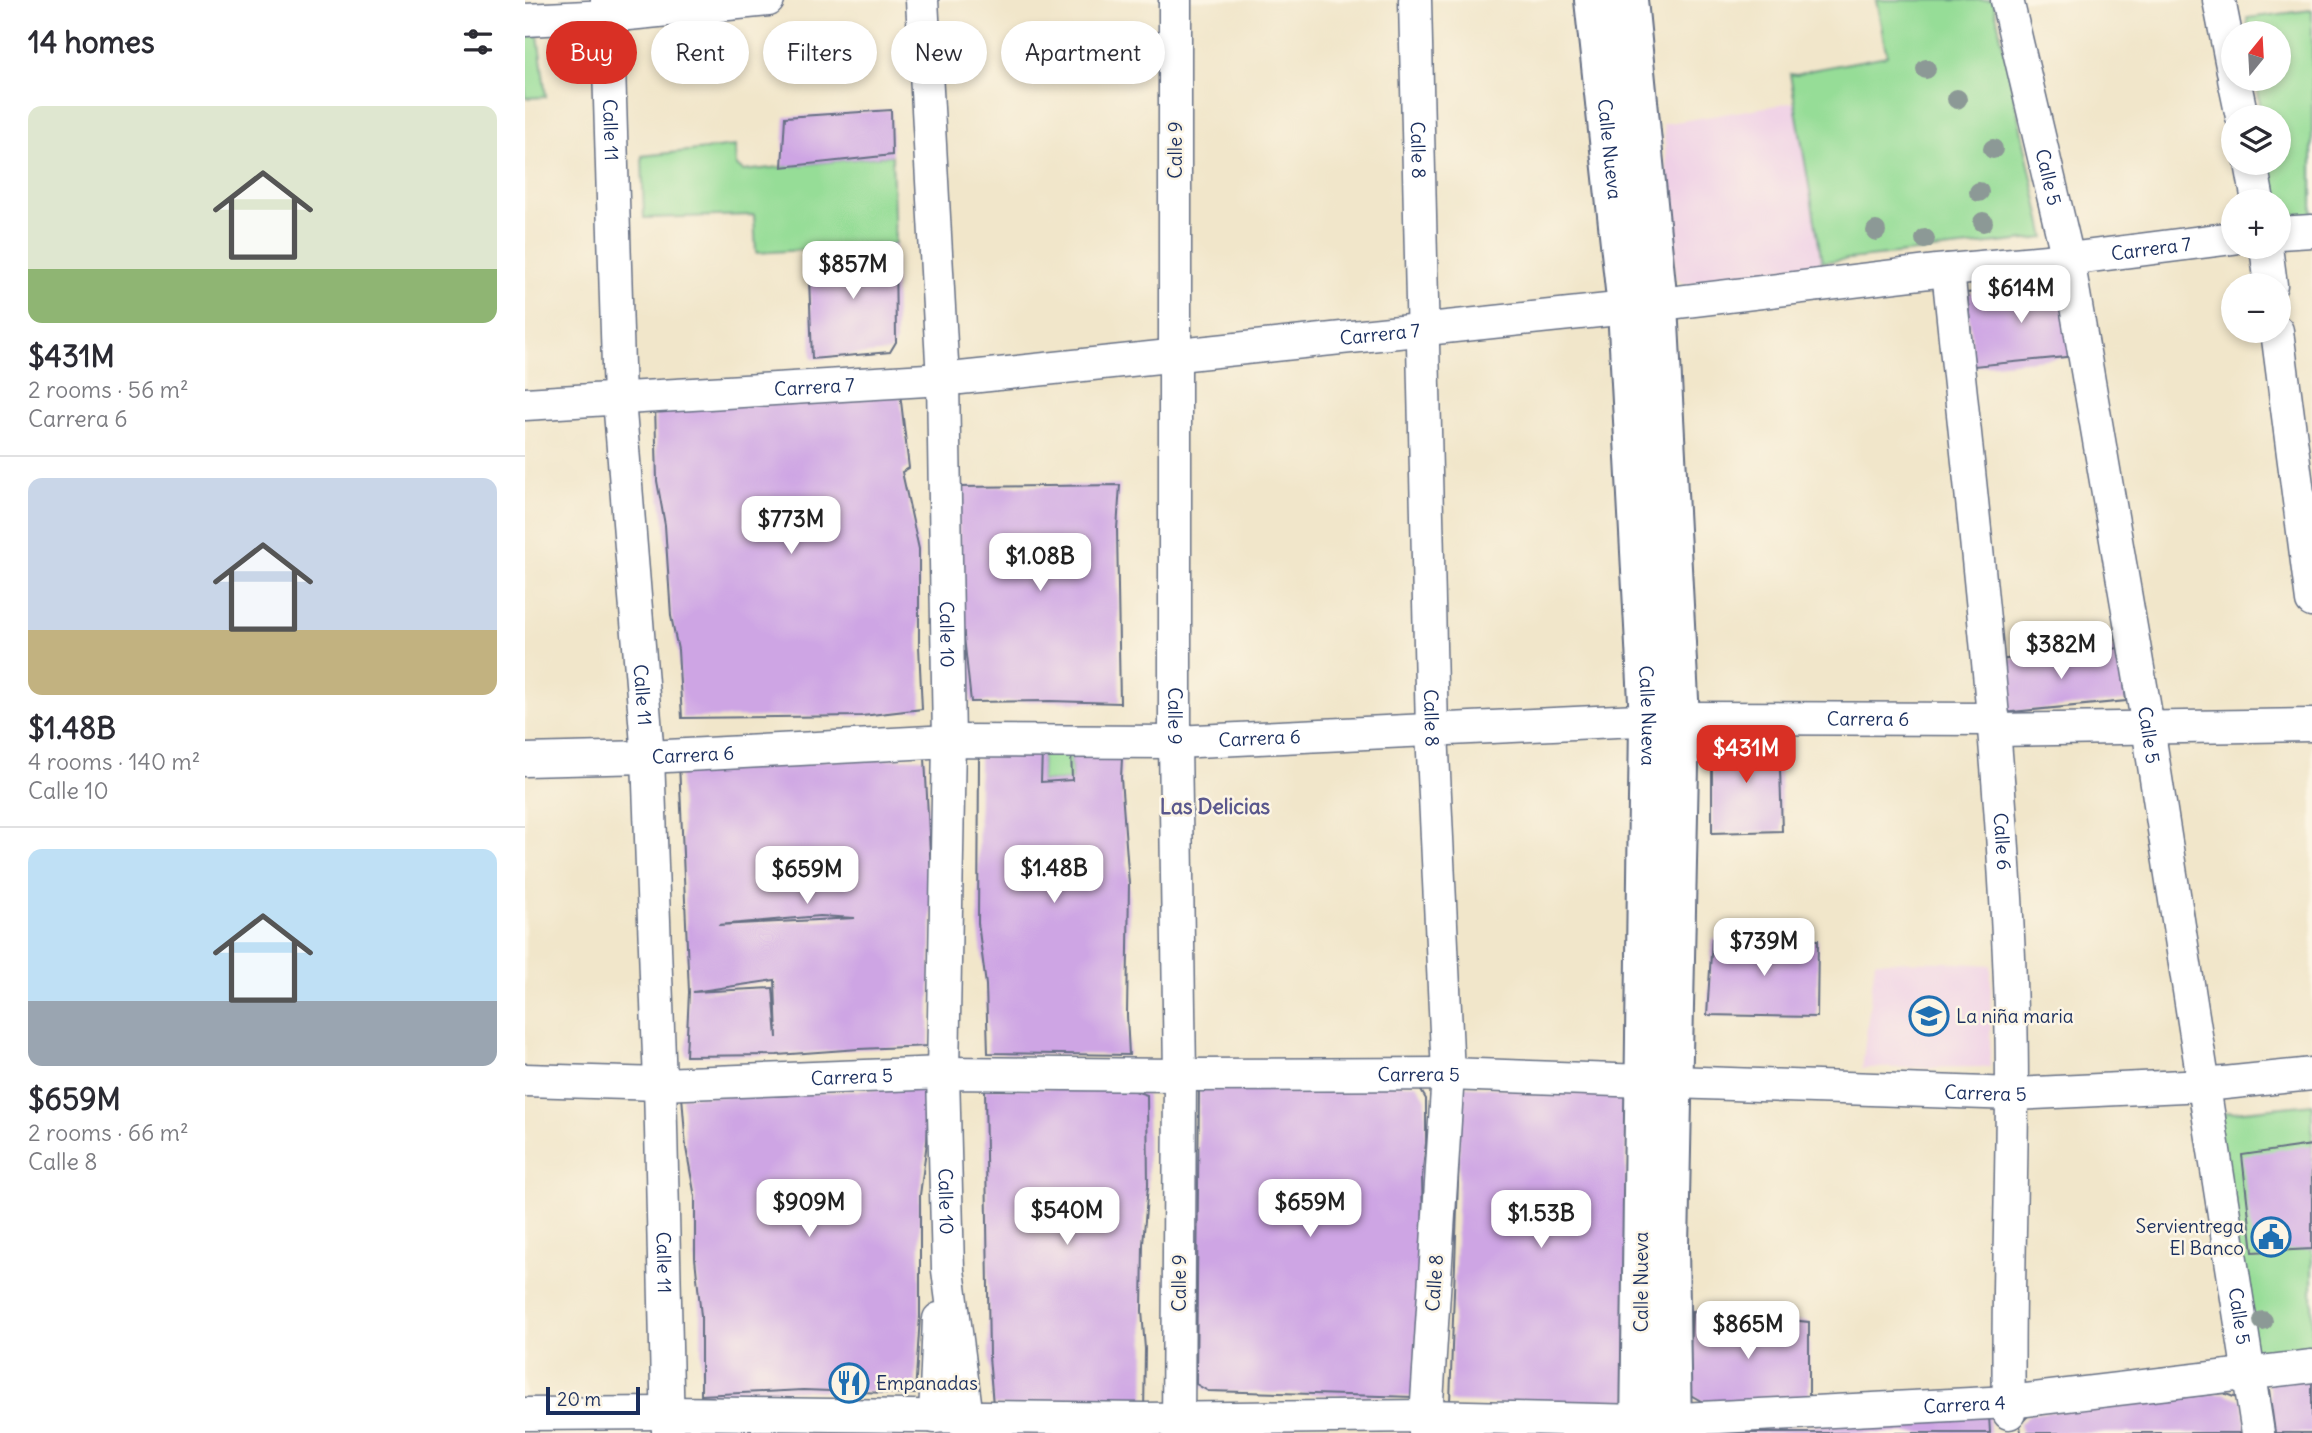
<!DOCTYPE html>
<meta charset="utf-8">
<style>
:root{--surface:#fff;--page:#f7f7f7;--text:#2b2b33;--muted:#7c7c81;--line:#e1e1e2;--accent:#d93025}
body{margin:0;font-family:Delius,sans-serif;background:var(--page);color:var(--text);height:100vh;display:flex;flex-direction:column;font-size:26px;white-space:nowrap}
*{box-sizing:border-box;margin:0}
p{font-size:23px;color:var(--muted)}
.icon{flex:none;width:38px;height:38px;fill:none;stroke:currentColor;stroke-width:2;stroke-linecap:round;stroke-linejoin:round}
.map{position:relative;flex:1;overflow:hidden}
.side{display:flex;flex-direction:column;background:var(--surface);width:525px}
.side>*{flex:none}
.banner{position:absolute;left:21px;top:21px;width:665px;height:63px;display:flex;gap:14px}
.needle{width:46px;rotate:18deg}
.fabs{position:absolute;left:1696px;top:21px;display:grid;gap:14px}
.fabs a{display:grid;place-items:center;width:70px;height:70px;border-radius:50%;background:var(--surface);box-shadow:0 4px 10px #0003;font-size:35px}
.scale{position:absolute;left:21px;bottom:18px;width:94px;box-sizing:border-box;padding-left:7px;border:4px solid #1b2f5e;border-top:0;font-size:19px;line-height:24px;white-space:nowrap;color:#1b2f5e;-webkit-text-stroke:5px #fcf5e5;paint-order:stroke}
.price{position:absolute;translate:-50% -60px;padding:0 16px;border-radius:14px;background:#fff;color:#222;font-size:23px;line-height:46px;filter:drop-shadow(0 2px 4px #0008)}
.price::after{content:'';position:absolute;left:50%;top:42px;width:21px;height:16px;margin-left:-10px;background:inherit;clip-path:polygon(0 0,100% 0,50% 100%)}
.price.current{background:var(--accent);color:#fff}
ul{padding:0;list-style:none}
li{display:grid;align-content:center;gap:14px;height:371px;padding:0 28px}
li+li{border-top:2px solid var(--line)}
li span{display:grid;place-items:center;height:217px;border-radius:14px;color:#555}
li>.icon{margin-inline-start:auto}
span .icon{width:126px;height:126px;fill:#fffc;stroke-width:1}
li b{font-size:30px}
h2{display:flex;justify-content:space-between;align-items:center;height:84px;padding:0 28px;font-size:30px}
.tag{padding:0 24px;border-radius:32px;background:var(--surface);box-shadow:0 4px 10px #0003;font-size:24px;line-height:63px}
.tag.current{background:var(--accent);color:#fff}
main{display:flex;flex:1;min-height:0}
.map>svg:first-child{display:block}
.built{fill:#efd0e6}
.green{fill:#96dd97;stroke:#58867a;stroke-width:2}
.building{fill:#cea5e4;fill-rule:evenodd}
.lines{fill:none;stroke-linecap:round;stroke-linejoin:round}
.minor-casing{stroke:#666f84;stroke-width:35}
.major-casing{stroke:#666f84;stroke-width:42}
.minor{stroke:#fff;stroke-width:32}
.major{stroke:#fff;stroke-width:38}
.tree{fill:#8c9996}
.labels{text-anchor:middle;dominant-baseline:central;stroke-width:5;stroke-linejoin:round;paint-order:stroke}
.street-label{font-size:19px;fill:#1b2f5e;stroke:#fcf5e5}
.poi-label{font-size:19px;fill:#1b2f5e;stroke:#fcf5e5;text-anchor:start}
.neighbourhood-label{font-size:21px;font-weight:bold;fill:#5a588d;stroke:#fcf5e5}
</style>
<main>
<section class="side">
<h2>14 homes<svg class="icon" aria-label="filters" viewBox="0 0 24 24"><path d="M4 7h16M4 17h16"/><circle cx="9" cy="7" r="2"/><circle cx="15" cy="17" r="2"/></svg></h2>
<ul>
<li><span style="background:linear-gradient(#dfe7d0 75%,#8fb573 0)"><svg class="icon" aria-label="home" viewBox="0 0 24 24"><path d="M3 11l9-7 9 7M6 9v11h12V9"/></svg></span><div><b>$431M</b><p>2 rooms · 56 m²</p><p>Carrera 6</p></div></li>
<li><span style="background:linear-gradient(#c9d6e8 70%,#c2b280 0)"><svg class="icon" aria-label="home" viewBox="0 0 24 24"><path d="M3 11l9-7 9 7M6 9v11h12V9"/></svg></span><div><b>$1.48B</b><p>4 rooms · 140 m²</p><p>Calle 10</p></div></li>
<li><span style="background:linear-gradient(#bfe0f5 70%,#9aa5b1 0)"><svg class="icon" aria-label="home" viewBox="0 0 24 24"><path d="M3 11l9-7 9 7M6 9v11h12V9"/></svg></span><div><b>$659M</b><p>2 rooms · 66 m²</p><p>Calle 8</p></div></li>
</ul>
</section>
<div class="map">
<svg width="1787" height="1433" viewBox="0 0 1787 1433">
<rect width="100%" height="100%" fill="#fcf5e5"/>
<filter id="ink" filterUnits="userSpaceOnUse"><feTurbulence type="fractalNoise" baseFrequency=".0143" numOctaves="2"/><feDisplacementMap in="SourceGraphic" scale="14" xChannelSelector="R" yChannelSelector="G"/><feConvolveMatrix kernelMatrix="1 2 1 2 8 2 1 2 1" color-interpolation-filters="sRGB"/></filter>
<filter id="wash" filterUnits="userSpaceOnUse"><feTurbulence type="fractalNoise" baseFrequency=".00686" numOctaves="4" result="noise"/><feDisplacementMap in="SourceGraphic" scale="28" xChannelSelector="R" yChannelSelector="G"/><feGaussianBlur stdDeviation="1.57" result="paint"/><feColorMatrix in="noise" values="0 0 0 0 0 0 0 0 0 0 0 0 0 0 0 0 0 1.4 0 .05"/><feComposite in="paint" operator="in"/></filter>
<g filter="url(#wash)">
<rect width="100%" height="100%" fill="#f1e6ca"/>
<!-- built -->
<g class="built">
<path d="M1271,102L1297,262L1161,285L1151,279L1138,124Z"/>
<path d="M1350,961L1420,962L1466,965L1465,1067L1337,1068Z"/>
</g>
<!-- green -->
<g class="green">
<path d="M1351,0H1468L1520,238L1297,262L1265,74L1272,75L1287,70L1362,56Z"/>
<path d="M1787,10V222L1754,224V201H1749L1743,163H1754V117H1737L1731,79H1754V33H1724L1722,18Z"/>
<path d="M13,35L21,97L0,98V36Z"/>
<path d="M210,146L211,165L218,171L367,155L370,244L231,253L229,215L119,218L117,156Z"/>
<path d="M546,750L547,780L516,782L517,751Z"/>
<path d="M1787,1104V1358L1731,1363L1689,1114Z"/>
</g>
<g id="blocks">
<!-- building -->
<g class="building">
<path d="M366,110L367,155L257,167L260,117Z"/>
<path d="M370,244L371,342L365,352L287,359L283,250Z"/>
<path d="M1541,284L1551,356L1449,366L1442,293Z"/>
<path d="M375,393L384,468L377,472L394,549V646L397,709L337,716L157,718L153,650L146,616L140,525L132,481L130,405Z"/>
<path d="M595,485L592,529L595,703L525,701L446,702L435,599L433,487Z"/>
<path d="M1595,648L1601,701L1477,713L1472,660Z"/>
<path d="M1187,737L1254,738L1257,831L1187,833Z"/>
<path d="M546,750L586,751L597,758L596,778L604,884L602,1015L604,1055L463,1053L461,985L453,923L454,757L517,751L516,782L547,780Z"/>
<path d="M400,758L407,892L404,1046L334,1049L252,1055L161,1056L164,992L154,763ZM295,916L330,918L193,925ZM250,980L252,1038L248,988L168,992Z"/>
<path d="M1187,939L1293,940L1292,1017L1182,1015Z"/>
<path d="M892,1084L901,1099V1143L897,1177L898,1228L889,1397L683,1391L671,1384L674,1088Z"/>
<path d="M404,1086L402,1142L395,1195V1316L390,1394L278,1390L176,1395V1316L170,1258V1197L161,1148L157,1096H250Z"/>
<path d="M934,1086L1100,1095L1104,1409L925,1402L934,1154Z"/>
<path d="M460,1088L604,1089L622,1095L623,1185L618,1244L617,1311L620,1349L619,1413L468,1405L464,1356Z"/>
<path d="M1787,1145V1249L1728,1252L1717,1155Z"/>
<path d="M1167,1311L1284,1322V1400L1192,1410L1162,1393Z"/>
<path d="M1787,1378V1433H1750L1743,1382Z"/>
<path d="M1698,1393L1717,1400L1722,1433H1496L1495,1424L1505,1414Z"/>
<path d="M1464,1415L1465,1433H1168Z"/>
<path d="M181,1425L225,1426L226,1433H173Z"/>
</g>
</g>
</g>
<g filter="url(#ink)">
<use href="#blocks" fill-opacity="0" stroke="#666f84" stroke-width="2"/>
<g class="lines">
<!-- minor casing -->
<g class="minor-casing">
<g id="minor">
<path id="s1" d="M82,0L94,399L123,757L135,1084L143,1432"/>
<path id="s2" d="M397,0L418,380L424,741L418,1073L423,1270L444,1433"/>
<path id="s3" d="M650,0V742L655,1075L653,1433"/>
<path id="s4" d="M890,0L907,731L923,1074L900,1433"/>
<path id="s5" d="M1482,0L1543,259L1623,727L1733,1433"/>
<path d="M1694,0L1708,71"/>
<path d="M0,20L83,16L243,0"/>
<path d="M1709,79L1717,117"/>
<path d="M1726,163L1733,201"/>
<path d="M1754,233L1787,231"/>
<path d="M1741,247L1746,285"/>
<path id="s6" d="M1423,270C1447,507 1476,744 1485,982C1491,1126 1481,1269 1484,1413"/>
<path d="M1752,331L1787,601"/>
<path id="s7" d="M0,404L435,378L1102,308L1412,271L1543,259L1708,238"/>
<path d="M1470,730L1787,725"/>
<path id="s8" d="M0,760L123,757L424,741L650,742L1155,718L1469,719"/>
<path id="s9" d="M0,1080L135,1084L418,1073L655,1075L923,1074L1489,1094L1680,1085L1787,1074"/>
<path id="s10" d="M0,1414L142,1413L618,1419L900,1416L1116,1421L1484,1402L1787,1366"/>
<path d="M410,1417L414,1319"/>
</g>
</g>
<!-- major casing -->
<g class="major-casing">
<g id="major">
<path id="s11" d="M1069,0L1102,308L1124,720L1115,1433"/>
<path d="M1103,0L1133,305L1155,718L1144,1246L1147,1433"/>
</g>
</g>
<!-- minor -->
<use href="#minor" class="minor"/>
<!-- major -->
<use href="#major" class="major"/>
</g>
<!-- trees -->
<g class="tree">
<circle cx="1401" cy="69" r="10"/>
<circle cx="1432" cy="99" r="10"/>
<circle cx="1468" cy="149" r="10"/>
<circle cx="1454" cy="192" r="10"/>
<circle cx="1458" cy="222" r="10"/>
<circle cx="1351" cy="231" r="10"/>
<circle cx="1400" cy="239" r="10"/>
<circle cx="1738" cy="1321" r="10"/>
</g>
</g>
<!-- icons -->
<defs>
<g id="school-ring" transform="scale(2.0125)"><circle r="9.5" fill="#fcf5e5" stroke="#1f6fb2" stroke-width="1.5"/><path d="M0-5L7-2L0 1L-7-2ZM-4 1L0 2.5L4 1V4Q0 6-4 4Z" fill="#1f6fb2"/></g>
<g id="civic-ring" transform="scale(2.0125)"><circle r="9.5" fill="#fcf5e5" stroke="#1f6fb2" stroke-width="1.5"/><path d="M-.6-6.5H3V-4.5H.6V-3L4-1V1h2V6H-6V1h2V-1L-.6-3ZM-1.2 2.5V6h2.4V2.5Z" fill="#1f6fb2"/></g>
<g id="restaurant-ring" transform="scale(2.0125)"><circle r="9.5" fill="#fcf5e5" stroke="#1f6fb2" stroke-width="1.5"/><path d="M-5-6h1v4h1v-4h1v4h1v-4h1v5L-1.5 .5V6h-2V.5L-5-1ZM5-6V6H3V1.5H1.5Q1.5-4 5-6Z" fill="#1f6fb2"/></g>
</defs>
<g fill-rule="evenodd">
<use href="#school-ring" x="1404" y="1016"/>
<use href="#civic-ring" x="1746" y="1237"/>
<use href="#restaurant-ring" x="324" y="1383"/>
</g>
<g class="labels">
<!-- street labels -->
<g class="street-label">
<text stroke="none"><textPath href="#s1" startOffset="130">Calle 11</textPath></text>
<text transform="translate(650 150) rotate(-90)">Calle 9</text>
<text stroke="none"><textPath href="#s4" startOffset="150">Calle 8</textPath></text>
<text stroke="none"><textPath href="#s11" startOffset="150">Calle Nueva</textPath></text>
<text stroke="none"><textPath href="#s5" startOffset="182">Calle 5</textPath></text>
<text stroke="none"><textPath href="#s7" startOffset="1634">Carrera 7</textPath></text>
<text stroke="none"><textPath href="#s7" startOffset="858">Carrera 7</textPath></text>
<text stroke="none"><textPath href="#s7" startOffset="290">Carrera 7</textPath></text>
<text stroke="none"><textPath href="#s2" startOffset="635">Calle 10</textPath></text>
<text stroke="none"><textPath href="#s1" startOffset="696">Calle 11</textPath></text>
<text stroke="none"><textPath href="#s11" startOffset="718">Calle Nueva</textPath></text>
<text stroke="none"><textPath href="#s3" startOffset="716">Calle 9</textPath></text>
<text stroke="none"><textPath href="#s4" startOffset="718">Calle 8</textPath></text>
<text stroke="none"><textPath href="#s8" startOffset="1344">Carrera 6</textPath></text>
<text stroke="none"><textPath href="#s5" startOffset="749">Calle 5</textPath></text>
<text stroke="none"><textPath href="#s8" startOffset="735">Carrera 6</textPath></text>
<text stroke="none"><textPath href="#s8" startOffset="168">Carrera 6</textPath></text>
<text stroke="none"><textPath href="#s6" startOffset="574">Calle 6</textPath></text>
<text stroke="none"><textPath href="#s9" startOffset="894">Carrera 5</textPath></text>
<text stroke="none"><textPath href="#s9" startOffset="327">Carrera 5</textPath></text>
<text stroke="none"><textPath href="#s9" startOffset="1461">Carrera 5</textPath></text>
<text stroke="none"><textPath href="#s2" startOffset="1202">Calle 10</textPath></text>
<text stroke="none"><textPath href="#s1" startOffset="1264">Calle 11</textPath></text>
<text transform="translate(1116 1282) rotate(-90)">Calle Nueva</text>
<text transform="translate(654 1283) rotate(-90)">Calle 9</text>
<text transform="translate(909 1283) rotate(-86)">Calle 8</text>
<text stroke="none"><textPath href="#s5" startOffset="1337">Calle 5</textPath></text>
<text stroke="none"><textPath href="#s10" startOffset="1440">Carrera 4</textPath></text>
</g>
<!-- poi labels -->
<g class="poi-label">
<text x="1431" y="1016">La niña maria</text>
<text x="1719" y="1226" text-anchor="end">Servientrega<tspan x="1719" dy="22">El Banco</tspan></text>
<text x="351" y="1383">Empanadas</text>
</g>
<!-- neighbourhood labels -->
<g class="neighbourhood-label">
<text x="690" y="806">Las Delicias</text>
</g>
</g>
</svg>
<div class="fabs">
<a><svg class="needle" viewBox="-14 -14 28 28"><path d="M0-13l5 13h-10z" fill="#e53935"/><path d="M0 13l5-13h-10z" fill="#7c7c81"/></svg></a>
<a><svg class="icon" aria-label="layers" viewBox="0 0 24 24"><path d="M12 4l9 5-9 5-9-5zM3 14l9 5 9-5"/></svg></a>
<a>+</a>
<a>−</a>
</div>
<div class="scale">20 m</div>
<b class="price" style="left:328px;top:301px">$857M</b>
<b class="price" style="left:1496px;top:325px">$614M</b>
<b class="price" style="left:266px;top:556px">$773M</b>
<b class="price" style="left:515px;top:593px">$1.08B</b>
<b class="price" style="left:1536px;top:681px">$382M</b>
<b class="price current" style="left:1221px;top:785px">$431M</b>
<b class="price" style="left:529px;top:905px">$1.48B</b>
<b class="price" style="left:282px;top:906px">$659M</b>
<b class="price" style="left:1239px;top:978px">$739M</b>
<b class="price" style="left:284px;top:1239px">$909M</b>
<b class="price" style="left:785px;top:1239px">$659M</b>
<b class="price" style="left:542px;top:1247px">$540M</b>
<b class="price" style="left:1016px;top:1250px">$1.53B</b>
<b class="price" style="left:1223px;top:1361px">$865M</b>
<div class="banner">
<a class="tag current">Buy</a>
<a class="tag">Rent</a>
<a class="tag">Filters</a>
<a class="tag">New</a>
<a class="tag">Apartment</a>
</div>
</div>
</main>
